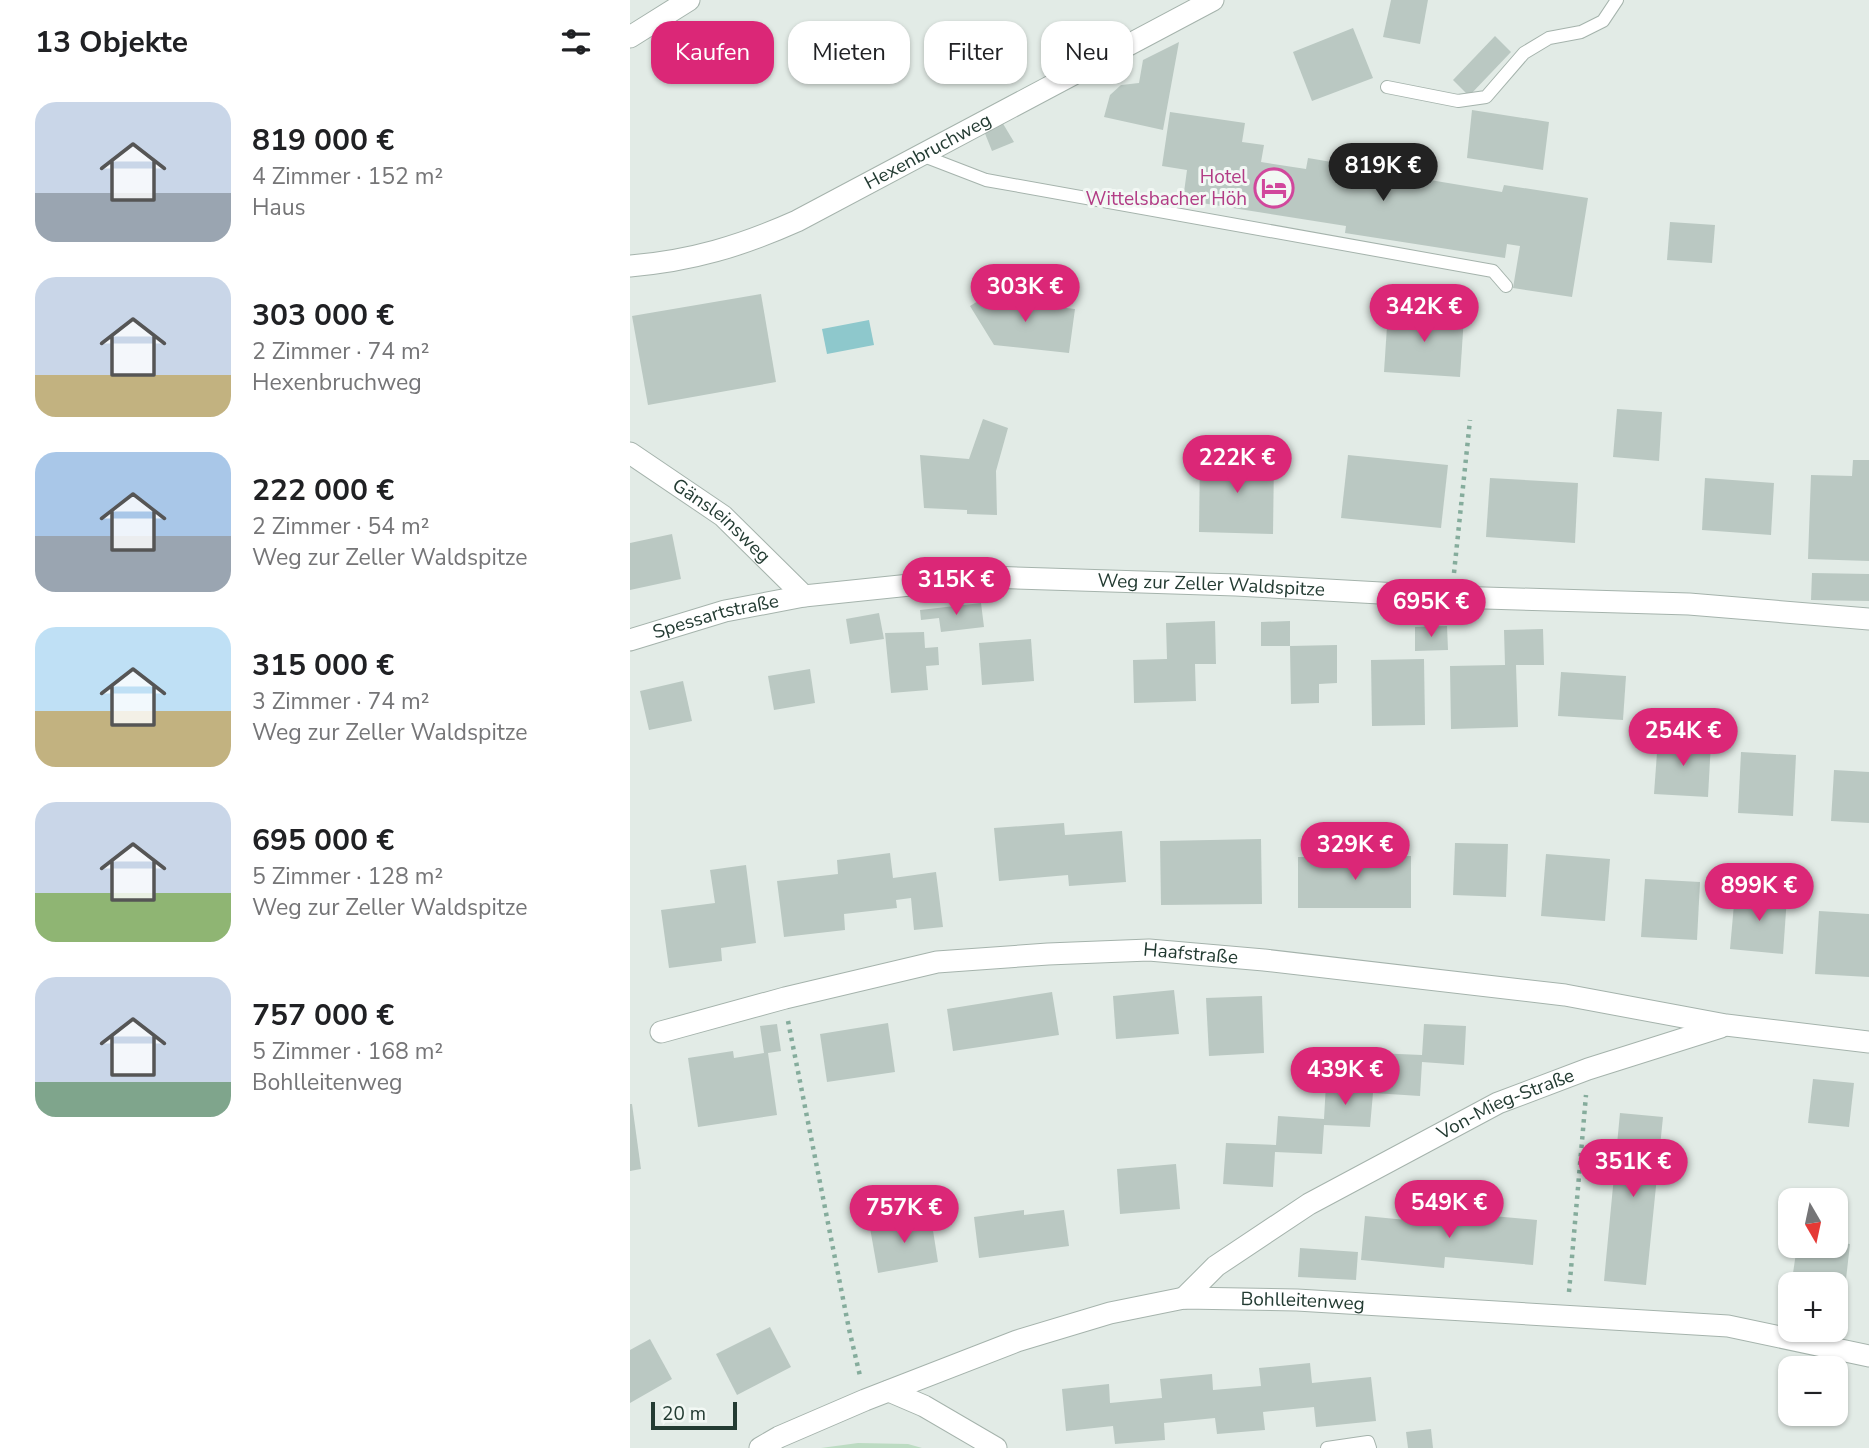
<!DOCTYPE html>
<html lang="de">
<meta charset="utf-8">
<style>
:root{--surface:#fff;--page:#f2f2f2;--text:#202124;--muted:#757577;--accent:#db2777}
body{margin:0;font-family:"Nunito Sans",sans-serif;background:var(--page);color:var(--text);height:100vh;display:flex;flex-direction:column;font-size:26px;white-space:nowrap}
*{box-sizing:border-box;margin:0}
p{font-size:23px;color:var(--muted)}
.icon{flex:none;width:38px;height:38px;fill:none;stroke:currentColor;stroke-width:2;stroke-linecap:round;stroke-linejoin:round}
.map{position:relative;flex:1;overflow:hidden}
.drawer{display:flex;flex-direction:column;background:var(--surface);width:630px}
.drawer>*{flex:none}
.guide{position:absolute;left:21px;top:21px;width:665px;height:63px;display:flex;gap:14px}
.needle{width:46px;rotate:171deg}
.fabs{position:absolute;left:1148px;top:1188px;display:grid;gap:14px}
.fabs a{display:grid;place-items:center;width:70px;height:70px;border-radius:14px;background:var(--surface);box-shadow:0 2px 5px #0004;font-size:35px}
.scale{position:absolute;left:21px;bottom:18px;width:86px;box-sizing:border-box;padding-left:7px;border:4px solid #233b32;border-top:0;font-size:19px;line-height:24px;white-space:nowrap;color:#233b32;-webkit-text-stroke:5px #f2f8f4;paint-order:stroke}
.price{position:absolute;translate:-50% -60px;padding:0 16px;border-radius:24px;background:var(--accent);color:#fff;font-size:23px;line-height:46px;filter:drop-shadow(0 2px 4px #0008)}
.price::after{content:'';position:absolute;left:50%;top:42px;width:21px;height:16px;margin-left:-10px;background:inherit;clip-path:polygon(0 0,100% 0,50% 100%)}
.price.selected{background:#222;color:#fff}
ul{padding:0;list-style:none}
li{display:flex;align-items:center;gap:21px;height:175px;padding:0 35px}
li span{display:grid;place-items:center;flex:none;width:196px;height:140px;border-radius:21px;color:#555}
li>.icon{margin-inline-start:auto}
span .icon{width:84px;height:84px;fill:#fffc;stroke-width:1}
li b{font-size:30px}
h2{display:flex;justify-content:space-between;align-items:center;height:84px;padding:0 35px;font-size:30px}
.tag{padding:0 24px;border-radius:21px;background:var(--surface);box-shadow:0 2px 5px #0004;font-size:24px;line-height:63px}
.tag.selected{background:var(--accent);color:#fff}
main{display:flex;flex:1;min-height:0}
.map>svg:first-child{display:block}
.green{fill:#bcdbc2}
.water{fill:#8ec8cc}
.building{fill:#bac8c2}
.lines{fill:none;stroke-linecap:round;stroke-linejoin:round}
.lane-casing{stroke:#a5b3ac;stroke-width:14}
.street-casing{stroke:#a5b3ac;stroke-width:23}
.path{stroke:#85ac9c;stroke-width:4.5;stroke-dasharray:3.5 5;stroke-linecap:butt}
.lane{stroke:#fff;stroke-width:12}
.street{stroke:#fff;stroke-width:21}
.labels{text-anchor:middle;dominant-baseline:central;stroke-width:6;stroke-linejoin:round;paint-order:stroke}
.street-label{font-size:19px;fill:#233b32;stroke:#f2f8f4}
.hotel-label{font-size:19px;fill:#b23c85;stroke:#f2f8f4;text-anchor:end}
</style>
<main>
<section class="drawer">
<h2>13 Objekte<svg class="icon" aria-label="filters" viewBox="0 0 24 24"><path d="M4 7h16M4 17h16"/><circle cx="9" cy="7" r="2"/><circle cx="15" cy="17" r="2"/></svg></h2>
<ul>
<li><span style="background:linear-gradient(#c9d6e8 65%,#9aa5b1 0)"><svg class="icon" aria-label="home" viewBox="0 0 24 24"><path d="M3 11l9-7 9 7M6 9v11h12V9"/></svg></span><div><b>819 000 €</b><p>4 Zimmer · 152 m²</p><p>Haus</p></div></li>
<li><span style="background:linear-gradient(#c9d6e8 70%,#c2b280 0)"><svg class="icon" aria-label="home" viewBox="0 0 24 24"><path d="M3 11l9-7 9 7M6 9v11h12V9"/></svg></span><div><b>303 000 €</b><p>2 Zimmer · 74 m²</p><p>Hexenbruchweg</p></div></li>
<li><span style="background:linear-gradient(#a9c7e8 60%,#9aa5b1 0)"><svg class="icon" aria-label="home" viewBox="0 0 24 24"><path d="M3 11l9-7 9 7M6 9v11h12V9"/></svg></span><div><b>222 000 €</b><p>2 Zimmer · 54 m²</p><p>Weg zur Zeller Waldspitze</p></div></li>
<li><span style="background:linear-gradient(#bfe0f5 60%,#c2b280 0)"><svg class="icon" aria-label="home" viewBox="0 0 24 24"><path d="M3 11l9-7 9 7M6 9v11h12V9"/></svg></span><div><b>315 000 €</b><p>3 Zimmer · 74 m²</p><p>Weg zur Zeller Waldspitze</p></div></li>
<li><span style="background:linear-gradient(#c9d6e8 65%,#8fb573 0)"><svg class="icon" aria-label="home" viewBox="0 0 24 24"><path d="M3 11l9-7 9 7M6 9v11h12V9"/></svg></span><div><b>695 000 €</b><p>5 Zimmer · 128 m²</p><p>Weg zur Zeller Waldspitze</p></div></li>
<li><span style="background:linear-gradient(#c9d6e8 75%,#7fa58c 0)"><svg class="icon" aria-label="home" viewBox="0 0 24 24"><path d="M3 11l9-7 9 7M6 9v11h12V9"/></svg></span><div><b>757 000 €</b><p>5 Zimmer · 168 m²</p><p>Bohlleitenweg</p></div></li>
</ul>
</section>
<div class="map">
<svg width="1239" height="1448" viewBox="0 0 1239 1448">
<rect width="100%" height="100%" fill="#e2ebe6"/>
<!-- green -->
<path class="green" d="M228,1443L278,1444L292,1448H191Z"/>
<!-- water -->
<path class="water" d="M239,320L244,345L197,354L192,329Z"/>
<!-- building -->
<g class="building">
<path d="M761,0H798L790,44L753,37Z"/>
<path d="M723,28L743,78L682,101L663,52Z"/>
<path d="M865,36L881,52L839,96L823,80Z"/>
<path d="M549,42L533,130L474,117L480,95L491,85L509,83L513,60Z"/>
<path d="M842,110L919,122L913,170L837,158Z"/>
<path d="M540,112L615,123L612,142L634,145L631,162L676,169L678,158L725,166L724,175L793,186L794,179L872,192L874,185L958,198L942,297L883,288L890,246L877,244L875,258L715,233L716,226L553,200L557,170L532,166Z"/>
<path d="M372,122L384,142L362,151L354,131Z"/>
<path d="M1040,222L1085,225L1082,263L1037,260Z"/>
<path d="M371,287L378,301L445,309L439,353L364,345L340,306Z"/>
<path d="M131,294L146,382L18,405L2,316Z"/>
<path d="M758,311L834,317L830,377L754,372Z"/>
<path d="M987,409L1032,412L1029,461L983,457Z"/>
<path d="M353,419L378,428L366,471L367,515L337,514V510L294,508L290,455L339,459Z"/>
<path d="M718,455L818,465L811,528L711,518Z"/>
<path d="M570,457L644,458L643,534L569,532Z"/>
<path d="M1223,460H1239V561L1178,559L1181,475L1222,476Z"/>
<path d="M860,478L948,483L945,543L856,537Z"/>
<path d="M1075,478L1144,483L1141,535L1072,530Z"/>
<path d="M42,534L51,579L0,590V543Z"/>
<path d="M1182,573L1239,574V601L1181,600Z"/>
<path d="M351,603L354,627L311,632L309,618L291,620L290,610Z"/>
<path d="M249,613L254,639L220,644L216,619Z"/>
<path d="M585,621L586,664H565L566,701L504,703L503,660L537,659L536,623Z"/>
<path d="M660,621V646H631V622Z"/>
<path d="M817,626L818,650L785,651V627Z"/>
<path d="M913,629L914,665H886L888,727L821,729L820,666L875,665L874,630Z"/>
<path d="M294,632L295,648L308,647L309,665L296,666L298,690L261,693L255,633Z"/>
<path d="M401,639L404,681L352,685L349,643Z"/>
<path d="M707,645V683L689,684V703L661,704L660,646Z"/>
<path d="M794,659L795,725L742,726L741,660Z"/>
<path d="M180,669L185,703L144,710L138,676Z"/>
<path d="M931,672L996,676L993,720L928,716Z"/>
<path d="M53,681L62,721L19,730L10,691Z"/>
<path d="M1028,739L1081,742L1078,797L1024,794Z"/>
<path d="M1111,752L1166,755L1163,816L1108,813Z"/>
<path d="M1204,770L1239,772V823L1201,821Z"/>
<path d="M434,823L435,835L492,831L496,882L439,886L438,875L369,881L364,828Z"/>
<path d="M631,839L632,904L531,905L530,841Z"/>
<path d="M825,843L878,844L876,897L823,895Z"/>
<path d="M260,853L263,878L306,872L313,927L284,930L281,898L266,900L267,908L214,914L215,930L154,937L147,881L208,874L207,860Z"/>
<path d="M916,854L980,859L975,921L911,916Z"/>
<path d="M781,856V908H668V857Z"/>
<path d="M116,865L126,943L91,948L92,961L39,968L31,910L85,903L80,870Z"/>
<path d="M1015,879L1070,882L1067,940L1011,937Z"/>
<path d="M1105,893L1157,897L1153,954L1100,949Z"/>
<path d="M1189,911L1239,914V977L1185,974Z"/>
<path d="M544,990L549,1034L486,1039L483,996Z"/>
<path d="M422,992L429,1035L323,1051L317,1009Z"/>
<path d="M632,996L634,1053L579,1056L576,998Z"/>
<path d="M258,1023L265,1072L197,1082L190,1034Z"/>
<path d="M147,1024L151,1051L138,1053L147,1115L68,1127L58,1058L103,1051L104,1058L134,1053L130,1026Z"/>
<path d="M794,1024L836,1026L834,1065L792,1062L790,1096L743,1093L740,1127L694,1125L692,1154L645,1152L643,1187L593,1184L596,1143L646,1145L648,1116L694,1119L696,1084L743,1087L745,1053L792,1055Z"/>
<path d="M1183,1079L1224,1083L1219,1127L1178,1123Z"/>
<path d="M0,1104H2L11,1169L0,1171Z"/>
<path d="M990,1113L1033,1117L1016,1285L974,1281Z"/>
<path d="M546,1164L550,1209L490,1214L487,1169Z"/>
<path d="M394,1210V1215L434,1210L439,1246L349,1258L344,1217Z"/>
<path d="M819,1212L907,1220L903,1265L815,1257L814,1268L731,1260L735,1216L818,1224Z"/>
<path d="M301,1218L308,1262L248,1273L240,1228Z"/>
<path d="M1206,1242L1220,1244L1215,1288L1206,1286V1284L1162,1280L1167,1246H1206Z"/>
<path d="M670,1248L728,1252L726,1280L668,1277Z"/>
<path d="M140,1327L161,1367L107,1395L86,1354Z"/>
<path d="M20,1339L42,1379L0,1403V1350Z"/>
<path d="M680,1363L682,1383L741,1377L746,1421L686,1427L684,1407L633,1412L635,1430L587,1434L585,1418L534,1423L535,1440L485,1444L483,1426L436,1431L432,1389L479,1384L480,1403L532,1398L530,1379L582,1374L583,1390L631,1386L629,1368Z"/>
<path d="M801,1429L803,1448H778L776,1432Z"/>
</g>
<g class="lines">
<!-- lane casing -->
<g class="lane-casing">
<g id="lane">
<path d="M757,87L828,101L856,97L894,53L919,38L951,32L973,21L987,0"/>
<path d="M291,155L356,180L863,271L876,286"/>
<path d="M697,1448L738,1442L740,1448"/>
</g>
</g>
<!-- street casing -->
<g class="street-casing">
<g id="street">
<path d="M0,37L59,0"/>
<path id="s1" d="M0,266C61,261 111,246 167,221L583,0"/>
<path id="s2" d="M0,453L93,516L174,596"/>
<path id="s3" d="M0,640L95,611L174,596L357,577L606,585L822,597L1059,604L1239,619"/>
<path id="s4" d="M31,1032L155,998L307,962L418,954L519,950L634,960L935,995L1096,1025L1239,1042"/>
<path id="s5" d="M554,1298L586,1266L679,1204L868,1103L958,1069L1091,1027"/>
<path d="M259,1391L294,1406L366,1448"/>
<path id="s6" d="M130,1448L149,1437L235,1400L387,1341L480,1313L554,1298L667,1300L1098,1326L1239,1356"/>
</g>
</g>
<!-- path -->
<g class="path">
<path d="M824,573L840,420"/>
<path d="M158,1021L219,1329L230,1376"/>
<path d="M939,1292L956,1095"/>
</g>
<!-- lane -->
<use href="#lane" class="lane"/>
<!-- street -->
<use href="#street" class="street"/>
</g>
<!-- icons -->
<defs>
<g id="hotel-ring" transform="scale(2.0125)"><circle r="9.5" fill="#f2f8f4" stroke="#d1479c" stroke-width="1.5"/><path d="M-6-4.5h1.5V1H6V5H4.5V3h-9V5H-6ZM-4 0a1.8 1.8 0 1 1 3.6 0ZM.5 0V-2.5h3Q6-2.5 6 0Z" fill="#d1479c"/></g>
</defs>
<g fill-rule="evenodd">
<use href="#hotel-ring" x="644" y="188"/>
</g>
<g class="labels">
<!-- street labels -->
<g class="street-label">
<text stroke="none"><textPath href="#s1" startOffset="322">Hexenbruchweg</textPath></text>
<text stroke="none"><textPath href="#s2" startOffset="114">Gänsleinsweg</textPath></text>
<text stroke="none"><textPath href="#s3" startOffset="588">Weg zur Zeller Waldspitze</textPath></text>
<text stroke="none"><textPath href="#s3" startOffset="89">Spessartstraße</textPath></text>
<text stroke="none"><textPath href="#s4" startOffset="539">Haafstraße</textPath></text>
<text stroke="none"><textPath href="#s5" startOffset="378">Von-Mieg-Straße</textPath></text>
<text stroke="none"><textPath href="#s6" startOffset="570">Bohlleitenweg</textPath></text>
</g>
<!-- hotel labels -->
<g class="hotel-label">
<text x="617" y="177">Hotel<tspan x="617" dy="22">Wittelsbacher Höh</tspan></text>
</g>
</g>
</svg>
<div class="fabs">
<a><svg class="needle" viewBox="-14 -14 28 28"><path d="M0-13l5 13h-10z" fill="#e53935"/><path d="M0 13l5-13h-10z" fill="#757577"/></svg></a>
<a>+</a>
<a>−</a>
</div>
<div class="scale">20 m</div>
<b class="price selected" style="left:753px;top:203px">819K €</b>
<b class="price" style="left:395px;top:324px">303K €</b>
<b class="price" style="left:794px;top:344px">342K €</b>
<b class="price" style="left:607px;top:495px">222K €</b>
<b class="price" style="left:326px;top:617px">315K €</b>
<b class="price" style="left:801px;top:639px">695K €</b>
<b class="price" style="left:1053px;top:768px">254K €</b>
<b class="price" style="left:725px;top:882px">329K €</b>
<b class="price" style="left:1129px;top:923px">899K €</b>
<b class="price" style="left:715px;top:1107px">439K €</b>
<b class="price" style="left:1003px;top:1199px">351K €</b>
<b class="price" style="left:819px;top:1240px">549K €</b>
<b class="price" style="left:274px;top:1245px">757K €</b>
<div class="guide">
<a class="tag selected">Kaufen</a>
<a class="tag">Mieten</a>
<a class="tag">Filter</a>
<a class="tag">Neu</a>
</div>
</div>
</main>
